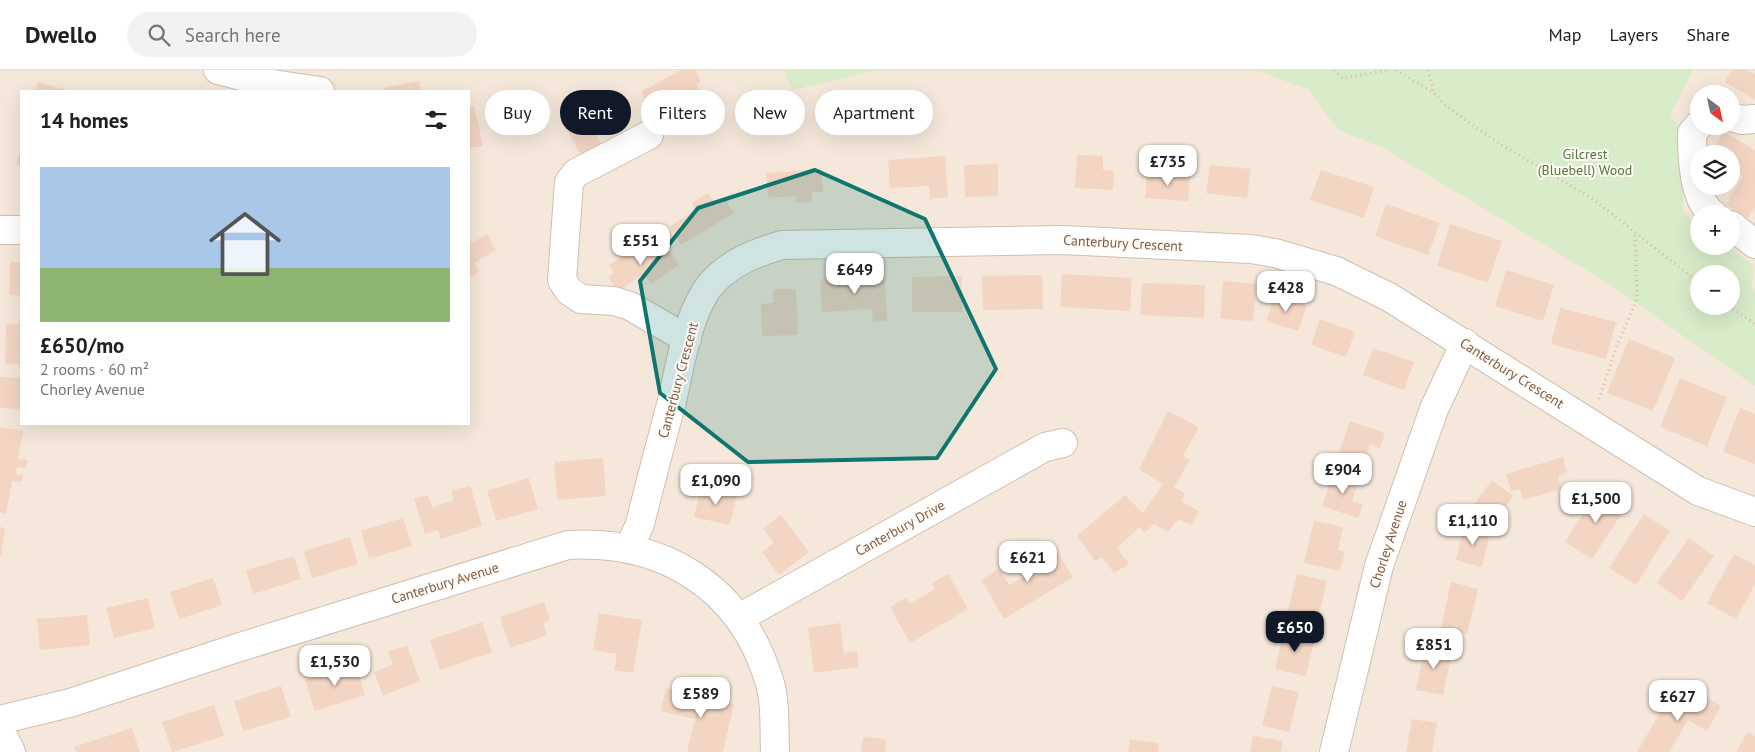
<!DOCTYPE html>
<meta charset="utf-8">
<style>
:root{--surface:#fff;--page:#f2f2f2;--text:#202124;--muted:#757577;--line:#e0e0e0;--accent:#111827}
body{margin:0;font-family:"PT Sans",sans-serif;background:var(--page);color:var(--text);height:100vh;display:flex;flex-direction:column;font-size:19px;white-space:nowrap}
*{box-sizing:border-box;margin:0}
p{font-size:16px;color:var(--muted)}
.icon{flex:none;width:28px;height:28px;fill:none;stroke:currentColor;stroke-width:2;stroke-linecap:round;stroke-linejoin:round}
.map{position:relative;flex:1;overflow:hidden}
.sheet{position:absolute;left:20px;top:20px;width:450px;height:335px;display:flex;flex-direction:column;background:var(--surface);border-radius:0px;box-shadow:0 5px 20px #0002}
.sheet>*{flex:none}
.hud{position:absolute;left:485px;top:20px;width:475px;height:45px;display:flex;gap:10px}
.needle{width:32px;rotate:147deg}
.tools{position:absolute;left:1690px;top:15px;display:grid;gap:10px}
.tools a{display:grid;place-items:center;width:50px;height:50px;border-radius:50%;background:var(--surface);box-shadow:0 5px 20px #0002;font-size:25px}
.price{position:absolute;translate:-50% -42px;padding:0 11px;border-radius:10px;background:#fff;color:#222;font-size:16px;line-height:32px;filter:drop-shadow(0 1px 2px #0008)}
.price::after{content:'';position:absolute;left:50%;top:30px;width:15px;height:11px;margin-left:-8px;background:inherit;clip-path:polygon(0 0,100% 0,50% 100%)}
.price.current{background:var(--accent);color:#fff}
ul{padding:0;list-style:none}
li{display:grid;align-content:center;gap:10px;height:265px;padding:0 20px}
li+li{border-top:1px solid var(--line)}
li span{display:grid;place-items:center;height:155px;border-radius:0px;color:#555}
li>.icon{margin-inline-start:auto}
span .icon{width:90px;height:90px;fill:#fffc;stroke-width:1}
li b{font-size:21px}
h2{display:flex;justify-content:space-between;align-items:center;height:60px;padding:0 20px;font-size:21px}
.chip{padding:0 18px;border-radius:22px;background:var(--surface);box-shadow:0 5px 20px #0002;font-size:18px;line-height:45px}
.chip.current{background:var(--accent);color:#fff}
header{display:flex;align-items:center;gap:30px;box-sizing:border-box;height:70px;padding:0 25px;background:var(--surface);border-bottom:1px solid var(--line)}
header strong{font-size:24px}
nav{display:flex;gap:28px;margin-inline-start:auto;font-size:18px}
.search{width:350px;height:45px;background:var(--page);display:flex;align-items:center;gap:12px;box-sizing:border-box;padding:0 18px;border-radius:28px;color:var(--muted);font-size:19px}
.map>svg:first-child{display:block}
.residential{fill:#f5e8da;fill-rule:evenodd}
.green{fill:#d8ecc9;fill-rule:evenodd}
.building{fill:#f3d5c3}
.lines{fill:none;stroke-linecap:round;stroke-linejoin:round}
.minor-casing{stroke:#d1beb0;stroke-width:30}
.path{stroke:#d9b8a5;stroke-width:3;stroke-dasharray:1 4;stroke-linecap:butt}
.minor{stroke:#fff;stroke-width:28}
.marked{fill:#0f766e;fill-opacity:0.2;stroke:#0f766e;stroke-width:4;stroke-linejoin:round}
.labels{text-anchor:middle;dominant-baseline:central;stroke-width:4;stroke-linejoin:round;paint-order:stroke}
.park-label{font-size:14px;fill:#537a41;stroke:#fffaf3}
.street-label{font-size:14px;fill:#7a5c4d;stroke:#fffaf3}
</style>
<header>
<strong>Dwello</strong>
<div class="search"><svg class="icon" aria-label="search" viewBox="0 0 24 24"><circle cx="10" cy="10" r="6"/><path d="M15 15l6 6"/></svg>Search here</div>
<nav><a>Map</a><a>Layers</a><a>Share</a></nav>
</header>
<div class="map">
<svg width="1755" height="682" viewBox="0 0 1755 682">
<rect width="100%" height="100%" fill="#fdf6ec"/>
<!-- residential -->
<path class="residential" d="M0,0H1755V682H0ZM21,21H469V354H21ZM1699,24H1731V56H1699ZM1699,84H1731V116H1699ZM1699,144H1731V176H1699ZM1699,204H1731V236H1699Z"/>
<!-- green -->
<g class="green">
<path d="M785,0H878L792,20Z"/>
<path d="M1255,0H1693L1670,45L1683,62V142L1699,155V176H1727L1754,196L1751,218L1755,223V316L1606,212L1385,79L1337,59L1308,19ZM1699,204H1731V236H1699Z"/>
</g>
<!-- building -->
<g class="building">
<path d="M681,0H695L701,12L696,14L704,29L659,54L641,22Z"/>
<path d="M1732,0H1747L1755,4V30L1725,12Z"/>
<path d="M419,11L421,21H384L383,18Z"/>
<path d="M38,12L71,21H35Z"/>
<path d="M612,26L621,43L606,52L609,58L596,65L601,74L581,85L563,53Z"/>
<path d="M474,36L483,76L469,78V37Z"/>
<path d="M1723,61L1755,80V137L1748,148L1726,135L1743,106L1731,99V84H1711Z"/>
<path d="M21,77V97L16,95Z"/>
<path d="M1077,85L1103,86V100L1114,101L1113,120L1075,118Z"/>
<path d="M945,86L948,127L930,129L929,116L890,118L888,90Z"/>
<path d="M998,94V126L965,127L964,95Z"/>
<path d="M1210,95L1251,99L1247,128L1206,123Z"/>
<path d="M821,99L823,122H812V132L796,133V126L768,128L766,103Z"/>
<path d="M1321,100L1374,117L1364,148L1310,130Z"/>
<path d="M1147,103L1190,106L1188,131L1145,128Z"/>
<path d="M708,123L716,136L726,130L734,143L681,175L670,156L696,140L692,133Z"/>
<path d="M1386,134L1440,153L1428,185L1375,166Z"/>
<path d="M1450,154L1502,171L1488,213L1437,196Z"/>
<path d="M487,164L496,180L474,193L479,202L469,208V168L472,173Z"/>
<path d="M644,171L654,186L667,177L679,195L651,214L643,204L618,222L608,207L614,202L609,195Z"/>
<path d="M10,192L21,193V226L9,225Z"/>
<path d="M1506,200L1554,215L1543,251L1495,236Z"/>
<path d="M1062,204L1132,208L1130,241L1060,237Z"/>
<path d="M1042,205L1043,239L983,240L982,206Z"/>
<path d="M885,206L887,251L873,252L872,239L822,242L820,209Z"/>
<path d="M962,206V242H912V207Z"/>
<path d="M1223,211L1257,214L1253,251L1220,249Z"/>
<path d="M1142,213L1205,215L1204,248L1140,245Z"/>
<path d="M773,219H796L798,265L762,266L761,234L773,233Z"/>
<path d="M1275,225L1307,236L1298,261L1266,251Z"/>
<path d="M1560,238L1616,252L1606,289L1551,274Z"/>
<path d="M1320,249L1355,262L1346,287L1311,275Z"/>
<path d="M6,254H21V294H5Z"/>
<path d="M1629,269L1675,288L1653,341L1607,323Z"/>
<path d="M1373,278L1414,292L1404,320L1363,305Z"/>
<path d="M0,307L21,308V339L0,338Z"/>
<path d="M1680,308L1727,327L1707,376L1660,357Z"/>
<path d="M1740,338L1755,344V394L1723,382Z"/>
<path d="M1168,341L1199,357L1183,386L1190,390L1174,417L1185,424L1181,431L1199,441L1191,455L1178,449L1168,462L1154,454L1144,463L1140,457L1117,478L1129,494L1114,503L1102,487L1095,491L1077,466L1125,425L1143,443L1163,414L1139,399Z"/>
<path d="M1350,351L1385,363L1380,378L1370,375L1361,403L1335,394Z"/>
<path d="M0,357L23,361L18,388L28,390L26,398L17,397L16,404L23,405L22,412L12,411L6,444L0,443Z"/>
<path d="M1563,387L1567,403L1558,406L1561,419L1523,430L1520,419L1511,421L1506,404Z"/>
<path d="M603,388L606,426L557,430L554,392Z"/>
<path d="M1334,401L1359,410L1352,431L1363,435L1358,448L1322,436Z"/>
<path d="M529,408L538,439L496,451L487,421Z"/>
<path d="M1492,410L1513,426L1492,456L1470,440Z"/>
<path d="M470,415L482,456L441,469L438,460L425,464L414,429L428,425L432,437L454,430L451,421Z"/>
<path d="M701,417L737,424L730,455L694,447Z"/>
<path d="M1599,419L1626,437L1592,489L1565,472Z"/>
<path d="M1644,444L1670,461L1636,515L1609,498Z"/>
<path d="M781,445L809,482L779,505L762,482L774,473L763,459Z"/>
<path d="M403,448L412,476L369,489L361,461Z"/>
<path d="M1314,451L1343,457L1338,480L1345,482L1340,501L1304,493Z"/>
<path d="M1464,456L1490,462L1482,497L1456,490Z"/>
<path d="M0,457L5,458L1,486H0Z"/>
<path d="M350,467L358,494L312,508L304,481Z"/>
<path d="M1689,468L1714,486L1682,531L1657,513Z"/>
<path d="M1051,472L1073,507L1004,549L981,510L999,499L1009,515L1042,495L1035,482Z"/>
<path d="M1734,484L1755,495V514L1736,549L1707,533Z"/>
<path d="M294,486L301,509L253,524L246,500Z"/>
<path d="M948,504L968,539L910,573L890,537L906,528L910,534L935,519L932,513Z"/>
<path d="M1297,504L1327,511L1317,553L1287,545Z"/>
<path d="M213,508L222,535L179,549L170,522Z"/>
<path d="M1451,512L1478,519L1467,564L1441,558Z"/>
<path d="M148,528L155,558L114,568L106,538Z"/>
<path d="M544,532L550,550L543,553L547,565L510,578L500,547Z"/>
<path d="M599,543L642,550L633,603L614,600L617,584L593,580Z"/>
<path d="M87,545L90,575L40,580L37,549Z"/>
<path d="M482,552L492,582L440,600L430,570Z"/>
<path d="M840,553L844,583L857,581L859,597L814,603L808,558Z"/>
<path d="M1284,560L1315,567L1306,606L1275,599Z"/>
<path d="M407,575L420,611L383,626L374,602L393,594L388,582Z"/>
<path d="M1425,576L1452,581L1443,625L1416,620Z"/>
<path d="M355,593L365,625L315,641L305,610Z"/>
<path d="M281,616L291,647L243,661L234,631Z"/>
<path d="M1272,616L1299,622L1289,662L1262,655Z"/>
<path d="M666,618L734,634L723,682H687L695,649L661,641Z"/>
<path d="M1672,622L1693,634L1700,623L1721,636L1707,661L1688,650L1669,682H1637Z"/>
<path d="M214,635L224,666L172,682L162,652Z"/>
<path d="M1412,649L1437,653L1432,682H1406Z"/>
<path d="M132,658L140,682H76L74,677Z"/>
<path d="M1747,662L1755,666V682H1736Z"/>
<path d="M1253,666L1283,671L1281,682H1250Z"/>
<path d="M863,667L886,669L885,682H861Z"/>
<path d="M1130,669L1159,673L1158,682H1128Z"/>
</g>
<g class="lines">
<!-- minor casing -->
<g class="minor-casing">
<g id="minor">
<path d="M218,0L272,14L320,21"/>
<path d="M1731,47L1742,50L1755,49"/>
<path d="M1699,55L1692,63C1692,84 1693,131 1713,144"/>
<path d="M649,65L576,103L569,112L562,210L569,221L581,229L614,231L630,236L687,269"/>
<path d="M1731,155L1755,174"/>
<path d="M0,160H21"/>
<path d="M629,478L640,454C650,413 661,372 672,331C680,296 688,241 712,213C731,192 755,183 782,175L1062,170L1251,179L1275,183L1336,201L1389,227L1698,421L1755,442"/>
<path d="M739,548L1045,377L1063,373"/>
<path d="M0,650L70,633L237,578L568,475C663,470 740,516 769,610C776,632 774,659 775,682"/>
<path d="M0,660L11,682"/>
<path d="M1334,682L1379,496L1434,339L1465,273"/>
</g>
</g>
<!-- path -->
<g class="path">
<path d="M1334,0L1342,8L1390,0"/>
<path d="M1396,0L1434,23L1446,36L1500,74L1593,129L1699,213"/>
<path d="M1428,0L1434,22"/>
<path d="M1729,236L1755,254"/>
<path d="M1599,329L1616,278L1637,229L1635,162"/>
</g>
<!-- minor -->
<use href="#minor" class="minor"/>
</g>
<!-- marked area -->
<path class="marked" d="M815,100L925,149L996,299L937,388L748,392L660,323L640,211L698,138Z"/>
<g class="labels">
<!-- park labels -->
<g class="park-label">
<text x="1585" y="84">Gilcrest<tspan x="1585" dy="16">(Bluebell) Wood</tspan></text>
</g>
<!-- street labels -->
<g class="street-label">
<text transform="translate(1123 173) rotate(3)">Canterbury Crescent</text>
<text transform="translate(1512 303) rotate(32)">Canterbury Crescent</text>
<text transform="translate(678 310) rotate(-75)">Canterbury Crescent</text>
<text transform="translate(900 458) rotate(-29)">Canterbury Drive</text>
<text transform="translate(1388 474) rotate(-72)">Chorley Avenue</text>
<text transform="translate(445 513) rotate(-17)">Canterbury Avenue</text>
</g>
</g>
</svg>
<div class="tools">
<a><svg class="needle" viewBox="-14 -14 28 28"><path d="M0-13l5 13h-10z" fill="#e53935"/><path d="M0 13l5-13h-10z" fill="#757577"/></svg></a>
<a><svg class="icon" aria-label="layers" viewBox="0 0 24 24"><path d="M12 4l9 5-9 5-9-5zM3 14l9 5 9-5"/></svg></a>
<a>+</a>
<a>−</a>
</div>
<b class="price" style="left:1168px;top:117px">£735</b>
<b class="price" style="left:641px;top:196px">£551</b>
<b class="price" style="left:855px;top:225px">£649</b>
<b class="price" style="left:1286px;top:243px">£428</b>
<b class="price" style="left:1343px;top:425px">£904</b>
<b class="price" style="left:716px;top:436px">£1,090</b>
<b class="price" style="left:1596px;top:454px">£1,500</b>
<b class="price" style="left:1473px;top:476px">£1,110</b>
<b class="price" style="left:1028px;top:513px">£621</b>
<b class="price current" style="left:1295px;top:583px">£650</b>
<b class="price" style="left:1434px;top:600px">£851</b>
<b class="price" style="left:335px;top:617px">£1,530</b>
<b class="price" style="left:701px;top:649px">£589</b>
<b class="price" style="left:1678px;top:652px">£627</b>
<div class="hud">
<a class="chip">Buy</a>
<a class="chip current">Rent</a>
<a class="chip">Filters</a>
<a class="chip">New</a>
<a class="chip">Apartment</a>
</div>
<section class="sheet">
<h2>14 homes<svg class="icon" aria-label="filters" viewBox="0 0 24 24"><path d="M4 7h16M4 17h16"/><circle cx="9" cy="7" r="2"/><circle cx="15" cy="17" r="2"/></svg></h2>
<ul>
<li><span style="background:linear-gradient(#a9c7e8 65%,#8fb573 0)"><svg class="icon" aria-label="home" viewBox="0 0 24 24"><path d="M3 11l9-7 9 7M6 9v11h12V9"/></svg></span><div><b>£650/mo</b><p>2 rooms · 60 m²</p><p>Chorley Avenue</p></div></li>
</ul>
</section>
</div>
